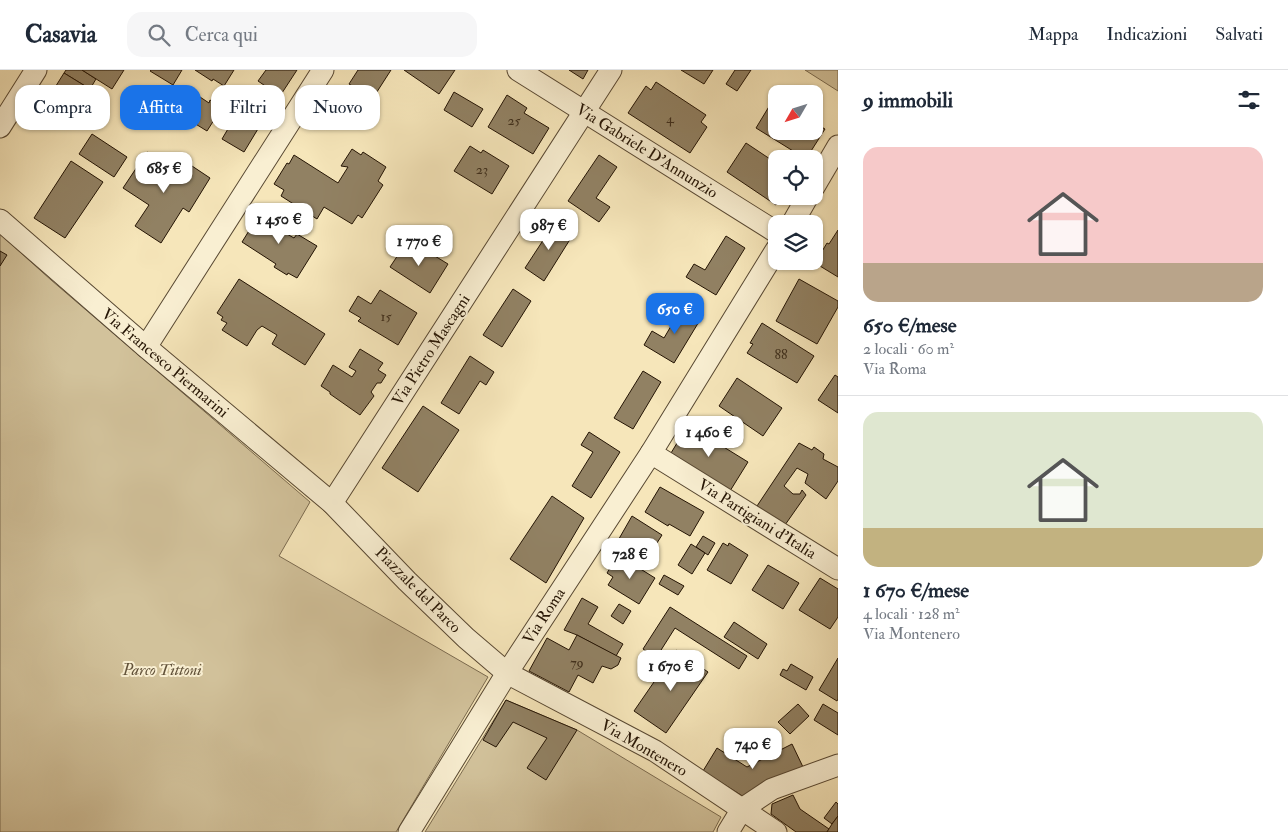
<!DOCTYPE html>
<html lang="it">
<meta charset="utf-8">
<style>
:root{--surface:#fff;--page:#f6f6f7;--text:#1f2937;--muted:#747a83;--line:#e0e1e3;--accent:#1a73e8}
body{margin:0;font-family:"IM FELL Double Pica",serif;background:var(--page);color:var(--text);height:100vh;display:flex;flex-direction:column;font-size:19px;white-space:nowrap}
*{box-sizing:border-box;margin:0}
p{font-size:16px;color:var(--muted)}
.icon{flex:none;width:28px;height:28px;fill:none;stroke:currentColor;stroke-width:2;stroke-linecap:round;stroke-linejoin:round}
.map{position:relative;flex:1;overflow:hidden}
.panel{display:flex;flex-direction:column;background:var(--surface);width:450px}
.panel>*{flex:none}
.top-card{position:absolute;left:15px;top:15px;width:475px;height:45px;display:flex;gap:10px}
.needle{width:32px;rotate:231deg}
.tools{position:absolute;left:768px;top:15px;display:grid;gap:10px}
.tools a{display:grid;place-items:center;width:55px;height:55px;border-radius:10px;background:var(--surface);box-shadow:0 1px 4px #0004;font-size:25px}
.price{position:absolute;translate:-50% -42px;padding:0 11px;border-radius:10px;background:#fff;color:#222;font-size:16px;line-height:32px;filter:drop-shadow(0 1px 2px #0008)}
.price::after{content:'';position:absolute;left:50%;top:30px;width:15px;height:11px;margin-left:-8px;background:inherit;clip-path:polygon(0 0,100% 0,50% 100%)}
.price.current{background:var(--accent);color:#fff}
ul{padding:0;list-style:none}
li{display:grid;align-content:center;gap:10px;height:265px;padding:0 25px}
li+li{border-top:1px solid var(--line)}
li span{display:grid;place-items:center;height:155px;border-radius:15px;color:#555}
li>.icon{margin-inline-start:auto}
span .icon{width:90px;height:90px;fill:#fffc;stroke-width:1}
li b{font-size:21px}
h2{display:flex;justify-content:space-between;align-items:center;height:60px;padding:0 25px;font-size:21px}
.chip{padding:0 18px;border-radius:15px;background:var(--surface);box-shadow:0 1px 4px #0004;font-size:18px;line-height:45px}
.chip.current{background:var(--accent);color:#fff}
header{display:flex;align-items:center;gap:30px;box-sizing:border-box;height:70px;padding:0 25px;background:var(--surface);border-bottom:1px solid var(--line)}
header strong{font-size:24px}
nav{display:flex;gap:28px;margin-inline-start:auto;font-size:18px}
.search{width:350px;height:45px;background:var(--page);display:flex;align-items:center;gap:12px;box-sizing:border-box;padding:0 18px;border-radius:15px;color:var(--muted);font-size:19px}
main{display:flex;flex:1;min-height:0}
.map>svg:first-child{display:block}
.green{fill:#d2c29b;stroke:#7b6b50}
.building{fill:#918163;stroke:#241404}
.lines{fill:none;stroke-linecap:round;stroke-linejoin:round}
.minor-casing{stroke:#584832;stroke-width:23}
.minor{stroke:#f9efd2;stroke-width:21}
.labels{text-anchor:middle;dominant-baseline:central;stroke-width:4;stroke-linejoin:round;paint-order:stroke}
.number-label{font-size:14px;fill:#3f2f1c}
.street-label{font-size:16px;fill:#241404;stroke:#f9efd2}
.park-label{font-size:16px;font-style:italic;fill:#615139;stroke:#f9efd2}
</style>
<header>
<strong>Casavia</strong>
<div class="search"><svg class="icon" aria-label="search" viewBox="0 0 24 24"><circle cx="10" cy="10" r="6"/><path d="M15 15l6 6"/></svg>Cerca qui</div>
<nav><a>Mappa</a><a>Indicazioni</a><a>Salvati</a></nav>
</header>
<main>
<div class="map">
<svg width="838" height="762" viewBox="0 0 838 762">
<rect width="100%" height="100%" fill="#f6e6ba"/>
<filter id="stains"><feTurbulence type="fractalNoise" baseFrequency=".004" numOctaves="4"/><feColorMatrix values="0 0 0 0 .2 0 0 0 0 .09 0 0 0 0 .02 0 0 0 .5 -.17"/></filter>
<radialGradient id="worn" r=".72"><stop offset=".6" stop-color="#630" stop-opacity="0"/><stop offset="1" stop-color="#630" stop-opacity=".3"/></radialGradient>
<!-- green -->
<g class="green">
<path d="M805,0H838V21Z"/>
<path d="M0,164L51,210L310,432L279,486L488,607L396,762H0Z"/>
<path d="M506,630L577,660L721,747L713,762H425Z"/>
</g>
<!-- building -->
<g class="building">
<path d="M66,0H82L96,9L90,19L64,3Z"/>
<path d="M82,0H124L112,19Z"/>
<path d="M151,0H182L173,15L150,1Z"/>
<path d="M195,0H234L224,16L213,9L212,11Z"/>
<path d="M266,0H297L280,26L258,11Z"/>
<path d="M358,0H391L373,28L349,14Z"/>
<path d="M404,0H455L439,24Z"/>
<path d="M569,0H588L583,9Z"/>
<path d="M681,0H713L704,14Z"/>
<path d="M735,0H751L737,21L726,14Z"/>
<path d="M64,3L90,19L74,44L49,27Z"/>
<path d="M656,12L706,45L701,52L707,57L690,83L628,43L646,16L651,20Z"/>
<path d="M188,19L209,33L210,30L220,36L212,48L214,50L207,61L194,53L195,50L175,38Z"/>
<path d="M454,22L483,39L472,57L444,40Z"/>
<path d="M507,25L527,38L524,43L549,58L533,84L488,57Z"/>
<path d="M776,25V61H814V46L821,50L818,55L825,59L806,89L756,58Z"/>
<path d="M248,32L267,44L244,82L222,69L235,47L237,50Z"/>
<path d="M92,64L127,87L114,107L79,84Z"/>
<path d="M746,73L776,93V126H782L776,135L727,102Z"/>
<path d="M470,76L481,83L483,80L509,96L492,124L454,101Z"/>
<path d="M352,79L361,85L363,82L386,97L378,111L383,115L362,148L358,145L352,154L324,137L317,149L281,126L284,120L274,114L287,93L289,94L294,85L338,113L348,97L341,96Z"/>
<path d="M147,82L170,97L165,105L174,111L186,92L210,108L189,142L183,138L161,173L135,156L149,135L123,118Z"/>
<path d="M599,85L617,97L596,128L610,137L599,152L568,131Z"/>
<path d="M71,91L103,112L65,168L34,148Z"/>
<path d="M262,140L291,159L287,164L294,168L297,164L317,176L297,208L288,203L287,205L274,197L276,194L242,172Z"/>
<path d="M555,152L574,163L544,211L525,198Z"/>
<path d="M838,160V207L815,193L827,173L829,174Z"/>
<path d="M726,166L745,178L716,225L686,207L694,194L705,200Z"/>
<path d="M406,173L424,184L425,180L448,194L430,223L390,197Z"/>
<path d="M0,181L7,185L0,196Z"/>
<path d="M239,209L325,264L305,295L272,274L277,265L262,256L257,260L247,276L222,260L227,253L221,250L223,247L217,243Z"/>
<path d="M799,209L838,231V237L817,274L776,251Z"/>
<path d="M513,219L531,231L502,277L483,265Z"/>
<path d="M380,220L417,243L398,275L358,251L361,248L349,241L358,226L371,234Z"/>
<path d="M684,234L703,245L674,293L644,275L652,261L664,268Z"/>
<path d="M762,253L814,286L797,313L747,283L753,274L750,273Z"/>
<path d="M360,279L383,293L378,300L386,305L381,313H377L371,322L374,326L360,345L330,324V322L321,316L333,295L352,307L356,301L349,297Z"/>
<path d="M470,286L494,302L486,315L480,311L459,344L441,333Z"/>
<path d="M643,301L661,312L633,359L614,348Z"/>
<path d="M835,305L838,307V343L818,330Z"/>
<path d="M737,308L782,338L763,366L719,336Z"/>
<path d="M423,336L459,360L418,422L382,398Z"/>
<path d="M688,355L748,392L730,421L671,383Z"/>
<path d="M589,362L620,382L591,428L572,416L593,382L581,375Z"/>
<path d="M799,373L812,380L814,377L824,384L823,389L838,397V411L826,429L805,413L808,404L797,398L784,416L793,424H800L802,420L806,425L785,455L757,436Z"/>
<path d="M660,417L704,442L690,466L669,454L668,456L645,442Z"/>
<path d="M552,426L584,448L546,513L510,489Z"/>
<path d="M632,446L662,465L645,492L616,474Z"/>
<path d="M703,466L715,473L708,485L696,477Z"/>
<path d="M723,473L728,476L729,473L748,485L731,514L707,500Z"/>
<path d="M691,474L705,483L692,504L678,495Z"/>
<path d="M618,485L655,508L639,534L608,515L613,507L607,503Z"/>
<path d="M768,495L799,513L783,539L752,520Z"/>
<path d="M664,505L684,516L678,525L659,514Z"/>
<path d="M820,508L838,519V547L830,559L799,540Z"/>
<path d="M582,528L598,537L588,554L623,574L616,586L577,565L564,560Z"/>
<path d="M619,534L631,541L623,554L611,546Z"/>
<path d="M670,537L747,586L739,599L675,558L656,588L643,579Z"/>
<path d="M734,552L767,574L758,589L724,567Z"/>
<path d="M577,565L621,588L618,595L611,599L602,596L593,613L578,605L569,622L529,601L547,568L569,580Z"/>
<path d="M676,580L708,602L666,663L634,641Z"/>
<path d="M838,588V629L837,631L819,620Z"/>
<path d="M791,594L813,607L806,620L780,605L783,599L787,601Z"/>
<path d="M506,630L577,660L546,710L527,698L547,668L513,652L496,677L483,670Z"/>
<path d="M798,634L809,646L790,664L778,652Z"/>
<path d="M823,634L838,643V665L814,650Z"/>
<path d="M792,674L803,697L744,727L703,701L717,678L747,697Z"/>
<path d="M793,725L800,739L829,759L827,762H796L771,744L772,734Z"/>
<path d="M836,732L838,734V746L832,754L824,748Z"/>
<path d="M838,746V762H827L832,754Z"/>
</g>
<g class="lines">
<!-- minor casing -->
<g class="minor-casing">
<g id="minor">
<path d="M518,0L776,162"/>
<path d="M0,57L36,0"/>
<path d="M814,117L838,76"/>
<path d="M0,150L146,277L332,433L407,511L466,568L507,603L655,681L776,762"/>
<path d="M792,154L808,126"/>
<path d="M146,277L323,0"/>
<path d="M651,383L838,499"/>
<path d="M332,433L611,0"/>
<path d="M409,762L507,603L651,383L776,180"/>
<path d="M728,762L742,739L772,719L838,695"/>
</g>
</g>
<!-- minor -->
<use href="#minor" class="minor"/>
</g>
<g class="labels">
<!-- number labels -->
<g class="number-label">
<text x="670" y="48">4</text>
<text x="514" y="50">25</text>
<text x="482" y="99">23</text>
<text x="386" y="246">15</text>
<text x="781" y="284">88</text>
<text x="577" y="592">79</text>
</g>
<!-- street labels -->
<g class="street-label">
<text transform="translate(647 81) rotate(32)">Via Gabriele D'Annunzio</text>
<text transform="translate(431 280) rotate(-57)">Via Pietro Mascagni</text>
<text transform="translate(165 293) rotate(40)">Via Francesco Piermarini</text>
<text transform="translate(757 449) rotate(32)">Via Partigiani d'Italia</text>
<text transform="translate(418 520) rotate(45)">Piazzale del Parco</text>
<text transform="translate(544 546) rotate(-57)">Via Roma</text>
<text transform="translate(644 678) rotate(30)">Via Montenero</text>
</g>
<!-- park labels -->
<g class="park-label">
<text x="162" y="600">Parco Tittoni</text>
</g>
</g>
<rect width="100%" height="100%" filter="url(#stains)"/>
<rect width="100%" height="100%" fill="url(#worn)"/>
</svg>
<div class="tools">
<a><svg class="needle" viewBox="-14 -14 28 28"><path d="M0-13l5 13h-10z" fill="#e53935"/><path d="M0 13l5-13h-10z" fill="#747a83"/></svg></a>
<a><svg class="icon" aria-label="locate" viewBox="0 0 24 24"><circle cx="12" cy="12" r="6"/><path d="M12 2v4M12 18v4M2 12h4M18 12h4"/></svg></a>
<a><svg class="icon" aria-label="layers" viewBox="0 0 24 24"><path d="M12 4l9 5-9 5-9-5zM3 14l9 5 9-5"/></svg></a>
</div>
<b class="price" style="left:164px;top:124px">685 €</b>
<b class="price" style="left:279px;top:175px">1 450 €</b>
<b class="price" style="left:549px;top:181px">987 €</b>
<b class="price" style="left:419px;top:197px">1 770 €</b>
<b class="price current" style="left:675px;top:265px">650 €</b>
<b class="price" style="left:709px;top:388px">1 460 €</b>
<b class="price" style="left:630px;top:510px">728 €</b>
<b class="price" style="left:671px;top:622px">1 670 €</b>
<b class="price" style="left:753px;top:700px">740 €</b>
<div class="top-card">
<a class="chip">Compra</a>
<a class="chip current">Affitta</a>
<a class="chip">Filtri</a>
<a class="chip">Nuovo</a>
</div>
</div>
<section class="panel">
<h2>9 immobili<svg class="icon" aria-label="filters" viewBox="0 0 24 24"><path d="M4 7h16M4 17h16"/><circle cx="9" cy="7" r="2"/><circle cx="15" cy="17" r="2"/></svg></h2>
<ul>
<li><span style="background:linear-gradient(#f6c9c9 75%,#b9a48a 0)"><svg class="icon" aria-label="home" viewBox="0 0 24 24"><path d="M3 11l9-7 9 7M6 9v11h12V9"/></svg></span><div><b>650 €/mese</b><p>2 locali · 60 m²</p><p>Via Roma</p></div></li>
<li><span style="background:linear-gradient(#dfe7d0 75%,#c2b280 0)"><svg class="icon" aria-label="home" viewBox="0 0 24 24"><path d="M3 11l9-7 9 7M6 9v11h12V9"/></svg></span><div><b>1 670 €/mese</b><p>4 locali · 128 m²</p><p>Via Montenero</p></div></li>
</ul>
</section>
</main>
